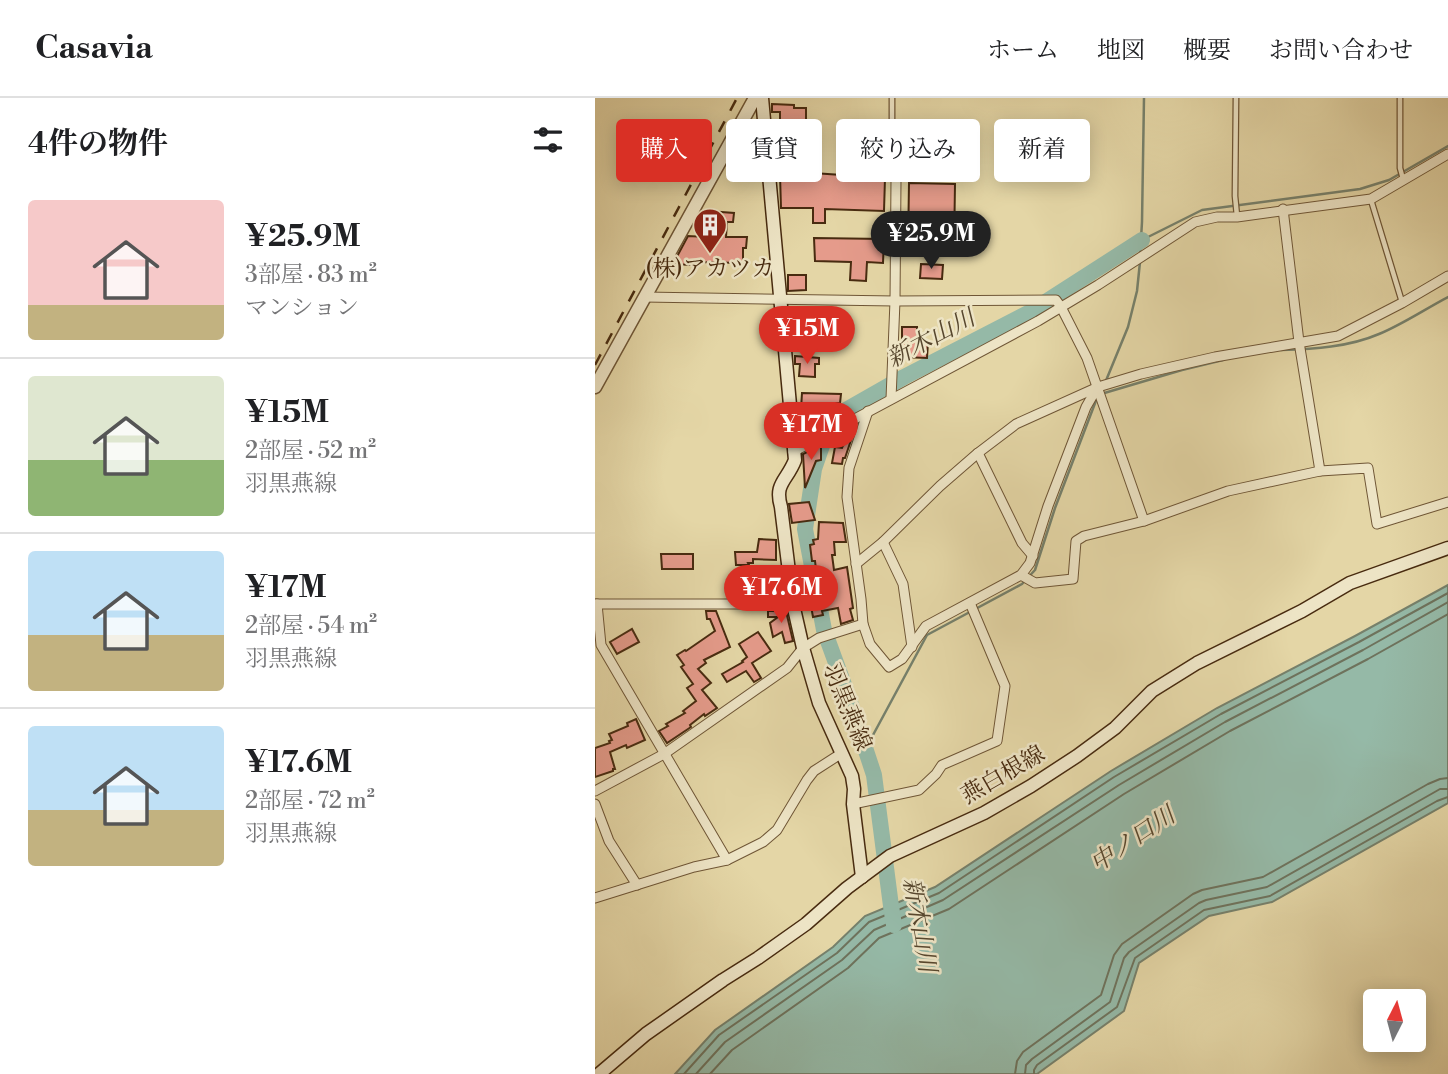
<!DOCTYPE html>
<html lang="ja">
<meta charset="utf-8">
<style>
:root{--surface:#fff;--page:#f6f6f6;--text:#202124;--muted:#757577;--line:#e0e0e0;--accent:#d93025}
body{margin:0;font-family:"Libre Bodoni","Noto Serif JP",serif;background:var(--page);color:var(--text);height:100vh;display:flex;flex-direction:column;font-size:26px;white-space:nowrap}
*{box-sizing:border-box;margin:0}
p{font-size:23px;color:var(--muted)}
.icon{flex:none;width:38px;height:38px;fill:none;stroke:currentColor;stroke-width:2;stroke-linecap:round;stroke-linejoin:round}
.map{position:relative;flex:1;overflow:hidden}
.drawer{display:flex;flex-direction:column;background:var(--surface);width:595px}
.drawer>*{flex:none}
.banner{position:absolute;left:21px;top:21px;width:665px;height:63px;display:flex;gap:14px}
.needle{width:46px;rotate:6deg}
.fabs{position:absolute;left:768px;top:891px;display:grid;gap:14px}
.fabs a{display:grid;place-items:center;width:63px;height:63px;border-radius:7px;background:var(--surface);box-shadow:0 4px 18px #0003;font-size:35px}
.price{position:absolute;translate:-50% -60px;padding:0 16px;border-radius:24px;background:var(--accent);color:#fff;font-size:23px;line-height:46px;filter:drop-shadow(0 2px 4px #0008)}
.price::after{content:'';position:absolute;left:50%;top:42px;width:21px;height:16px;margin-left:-10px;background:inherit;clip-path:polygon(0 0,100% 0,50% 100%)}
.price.current{background:#222;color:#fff}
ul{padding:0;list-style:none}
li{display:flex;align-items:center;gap:21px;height:175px;padding:0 28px}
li+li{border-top:2px solid var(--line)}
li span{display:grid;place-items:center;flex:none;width:196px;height:140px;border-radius:7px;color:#555}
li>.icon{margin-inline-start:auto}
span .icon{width:84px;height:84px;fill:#fffc;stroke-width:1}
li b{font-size:30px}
h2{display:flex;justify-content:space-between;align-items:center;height:84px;padding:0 28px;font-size:30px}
.tag{padding:0 24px;border-radius:7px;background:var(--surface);box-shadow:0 4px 18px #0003;font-size:24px;line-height:63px}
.tag.current{background:var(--accent);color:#fff}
header{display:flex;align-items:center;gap:42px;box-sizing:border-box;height:98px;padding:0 35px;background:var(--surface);border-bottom:2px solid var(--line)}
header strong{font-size:33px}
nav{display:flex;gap:38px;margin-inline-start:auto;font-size:24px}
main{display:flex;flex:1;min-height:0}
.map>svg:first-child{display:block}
.water{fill:#95b9a7;stroke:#76806b;stroke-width:2}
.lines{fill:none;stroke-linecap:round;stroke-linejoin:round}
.shore{stroke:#6e725c;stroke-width:2}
.stream{stroke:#76806b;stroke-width:2.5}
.river{stroke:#95b9a7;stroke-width:16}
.building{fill:#e59b8b;stroke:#482b10;stroke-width:2}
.service-casing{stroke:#6f5636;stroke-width:7}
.minor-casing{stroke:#6f5636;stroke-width:11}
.tertiary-casing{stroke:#6f5636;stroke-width:15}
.secondary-casing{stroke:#482b10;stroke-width:15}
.service{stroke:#ede4c5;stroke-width:4.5}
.minor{stroke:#ede4c5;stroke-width:9}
.tertiary{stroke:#ede4c5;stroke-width:12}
.secondary{stroke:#ede4c5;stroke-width:12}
.rail{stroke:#482b10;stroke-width:2.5;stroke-dasharray:12 12;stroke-linecap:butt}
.labels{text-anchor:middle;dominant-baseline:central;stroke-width:5;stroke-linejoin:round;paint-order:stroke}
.poi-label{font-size:23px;fill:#482b10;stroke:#ede4c5}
.street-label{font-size:23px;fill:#482b10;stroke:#ede4c5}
.water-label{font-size:24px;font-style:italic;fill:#57472e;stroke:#ede4c5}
</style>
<header>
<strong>Casavia</strong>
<nav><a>ホーム</a><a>地図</a><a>概要</a><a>お問い合わせ</a></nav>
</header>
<main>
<section class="drawer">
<h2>4件の物件<svg class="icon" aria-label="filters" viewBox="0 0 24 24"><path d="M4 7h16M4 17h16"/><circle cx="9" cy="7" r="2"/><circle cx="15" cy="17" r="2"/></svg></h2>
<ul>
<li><span style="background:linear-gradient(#f6c9c9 75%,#c2b280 0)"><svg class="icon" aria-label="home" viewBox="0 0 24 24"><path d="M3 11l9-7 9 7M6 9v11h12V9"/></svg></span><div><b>¥25.9M</b><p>3部屋 · 83 m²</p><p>マンション</p></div></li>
<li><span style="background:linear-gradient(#dfe7d0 60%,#8fb573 0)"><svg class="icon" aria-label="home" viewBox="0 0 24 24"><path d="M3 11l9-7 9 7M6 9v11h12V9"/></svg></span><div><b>¥15M</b><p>2部屋 · 52 m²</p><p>羽黒燕線</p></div></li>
<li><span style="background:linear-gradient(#bfe0f5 60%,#c2b280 0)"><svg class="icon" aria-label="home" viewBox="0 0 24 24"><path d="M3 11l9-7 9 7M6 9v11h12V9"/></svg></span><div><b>¥17M</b><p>2部屋 · 54 m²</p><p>羽黒燕線</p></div></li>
<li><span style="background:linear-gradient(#bfe0f5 60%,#c2b280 0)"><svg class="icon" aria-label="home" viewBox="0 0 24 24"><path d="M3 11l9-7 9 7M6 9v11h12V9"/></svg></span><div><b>¥17.6M</b><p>2部屋 · 72 m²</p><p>羽黒燕線</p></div></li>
</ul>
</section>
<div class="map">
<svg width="853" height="976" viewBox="0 0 853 976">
<rect width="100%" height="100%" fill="#e4d6a6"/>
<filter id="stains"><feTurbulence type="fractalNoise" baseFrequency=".00286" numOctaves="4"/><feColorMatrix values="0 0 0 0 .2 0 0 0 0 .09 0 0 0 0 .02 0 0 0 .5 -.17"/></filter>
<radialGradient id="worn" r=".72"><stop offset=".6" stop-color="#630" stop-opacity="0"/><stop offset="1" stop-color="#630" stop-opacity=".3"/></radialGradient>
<!-- water -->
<path class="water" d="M853,487V705L677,804L614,818L544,865L529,913L442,976H80L120,932L238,849L270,818L340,789L516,673L622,610L760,538Z"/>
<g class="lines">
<!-- shore -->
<g class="shore">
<path d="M89,976L124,937L242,855L274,824L344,795L519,679L626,616L764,544L853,495"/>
<path d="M101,976L130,944L247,862L279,832L348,802L524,687L630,624L768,552L853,504"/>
<path d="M115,976L137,952L253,870L284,840L354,811L529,696L635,633L773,561L853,516"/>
<path d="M420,976L422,963L428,954L506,897L519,857L527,846L598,796L607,792L668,779L833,686L845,681L853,680"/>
<path d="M430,976L431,967L437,961L515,904L529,860L534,854L604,805L611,802L672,789L838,695L845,691H853"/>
<path d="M439,976V972L442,967L522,909L540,860L609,812L675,798L842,703L853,699"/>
</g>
<!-- stream -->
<g class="stream">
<path d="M547,142L607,112L765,91L794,82L853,48"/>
<path d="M545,158L547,124L549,0"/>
<path d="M686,252C719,251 754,249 784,236C808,226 830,211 853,199"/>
<path d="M510,285L533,229L542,193L545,164"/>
<path d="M506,296L587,272L628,262"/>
<path d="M271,650L332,537L427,486L440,472L460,410L502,300"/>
</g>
<!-- river -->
<path class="river" d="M299,827L296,808L279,677L252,595L229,532L210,431L219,371L229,342L237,320L309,279L435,214L547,142"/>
</g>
<!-- building -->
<g class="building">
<path d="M177,6L199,7V10H211V25H195V43H185V14H177Z"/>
<path d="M218,75L290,80L289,113L230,111V125H218V110H186L185,77Z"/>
<path d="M314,85L360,86L359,151L313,150Z"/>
<path d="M113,113L139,115L138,124H132L131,139H152L151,150H148V165L98,164L97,167L78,166L93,138L112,139Z"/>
<path d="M219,140L289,141L288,165L272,164L271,183L255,182L256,164L220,163Z"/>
<path d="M326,166L348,167L347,181L325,180Z"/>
<path d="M193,177H211V192L193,193Z"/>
<path d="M307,229H322V236H328V244H333L332,260L307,259Z"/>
<path d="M200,258L224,260V266H220V279L204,278L205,266H200Z"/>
<path d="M207,295L246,296L245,305H240V307H230L228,321L212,322L210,339L207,341L204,311H206Z"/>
<path d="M254,334L258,336L250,360H248L247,366L237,365L240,349L247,350Z"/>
<path d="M226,347V362L221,363L210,390L208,356Z"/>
<path d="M214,404L220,422L197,425L194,406Z"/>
<path d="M224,424L248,425L251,444H239L240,457H237L239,472L252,469L258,510L255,511L258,522L246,526L243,510L227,513L228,517L218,519L214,497L217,496L215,490L223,488L220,463H217L215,447L219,446L218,442L223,441Z"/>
<path d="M164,441L181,442V462L158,461V465H153L154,467H141L140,454H162Z"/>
<path d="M66,456H98V471H67Z"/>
<path d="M111,513H121L135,549L109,562L111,565L103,571L116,585L107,592L122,610L110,618L109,616L95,627L96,629L72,645L64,633L73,628L71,626L90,615L88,613L101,603L92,590L98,586L86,569L89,567L82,557L90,552L91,553L120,533L115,521H112Z"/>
<path d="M173,513H191L198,543L190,545L187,534L178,539L175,525L183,519H173Z"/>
<path d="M37,531L44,544L22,556L15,544Z"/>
<path d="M163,534L176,553L157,565L166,580L159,584L151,573L132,584L127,576L148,564L147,563L152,559L144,546Z"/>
<path d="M41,621L50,642L32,650L31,647L15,654L20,671H18V673L0,679V650L15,645L14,643L17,642L14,636L33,628L32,625Z"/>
</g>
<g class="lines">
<!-- service casing -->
<g class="service-casing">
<g id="service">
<path d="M297,0V73L301,82"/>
<path d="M641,0L640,98L642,118"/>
<path d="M805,0V70L808,81"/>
<path d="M776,102L807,204"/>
</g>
</g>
<!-- minor casing -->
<g class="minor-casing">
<g id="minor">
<path d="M688,111L704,244L725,373"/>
<path d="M49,199L300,203L461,202L466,209L492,260L549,423"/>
<path d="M296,301L300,203L301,82"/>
<path d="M273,313L254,370L252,399L266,501L268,526L275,546L294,569L307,561L331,528L426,477L435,465L453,408L491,309L502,290"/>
<path d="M198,354L443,223L503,187L600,124L622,119H642L776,101L853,56"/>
<path d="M383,355L427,445L438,458"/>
<path d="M288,444L308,486L317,549"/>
<path d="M261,466L288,444L345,388L383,355L421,326L503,289L546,276L620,259L743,238L807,205L853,178"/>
<path d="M426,477L440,485L478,481L481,443L489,438L549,423L633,393L725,373L773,370L782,426L853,404"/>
<path d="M0,506H198"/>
<path d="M2,506L6,547L132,762"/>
<path d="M0,693L69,656L192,570L208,550L224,540L268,526"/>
<path d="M0,706L14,743L42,787"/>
<path d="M258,706L324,692L341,676L347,667L402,643L410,588L375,505"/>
<path d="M0,800L99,769L132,762L168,744L182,732L212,682L219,673L247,655"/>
</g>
</g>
<!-- tertiary casing -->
<g class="tertiary-casing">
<path id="tertiary" d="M0,289L160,0"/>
</g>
<!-- secondary casing -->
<g class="secondary-casing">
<g id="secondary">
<path d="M167,0L200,362C192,383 179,385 186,409L198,506L208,550L224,605L257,678L259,691L258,706L267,779"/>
<path d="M4,976L51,936L128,882L163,860L211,826L252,790L295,758L389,715L436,688L482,658L520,630L557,593L602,565L707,513L755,485L853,450"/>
</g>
</g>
<!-- service -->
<use href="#service" class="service"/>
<!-- minor -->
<use href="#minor" class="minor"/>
<!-- tertiary -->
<use href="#tertiary" class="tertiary"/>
<!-- secondary -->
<use href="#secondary" class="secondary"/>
<!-- rail -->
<path class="rail" d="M0,267L142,0"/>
</g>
<!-- icons -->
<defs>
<g id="building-pin" transform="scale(1.75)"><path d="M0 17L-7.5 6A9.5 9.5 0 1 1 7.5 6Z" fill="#8f2418" stroke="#ede4c5"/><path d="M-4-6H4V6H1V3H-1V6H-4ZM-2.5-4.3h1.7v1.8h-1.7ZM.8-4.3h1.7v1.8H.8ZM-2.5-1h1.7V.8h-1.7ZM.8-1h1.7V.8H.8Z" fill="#fff"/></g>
</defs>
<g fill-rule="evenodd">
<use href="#building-pin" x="115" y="127"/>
</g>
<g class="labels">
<!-- poi labels -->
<g class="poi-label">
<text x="115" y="171">(株)アカツカ</text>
</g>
<!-- street labels -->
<g class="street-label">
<text transform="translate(252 609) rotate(68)">羽黒燕線</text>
<text transform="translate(408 677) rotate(-30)">燕白根線</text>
</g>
<!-- water labels -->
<g class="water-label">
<text transform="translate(336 241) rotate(-28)">新木山川</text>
<text transform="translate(538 742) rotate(-34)">中ノ口川</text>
<text transform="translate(324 827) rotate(80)">新木山川</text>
</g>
</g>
<rect width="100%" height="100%" filter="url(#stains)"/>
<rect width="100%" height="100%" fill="url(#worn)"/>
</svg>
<div class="fabs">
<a><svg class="needle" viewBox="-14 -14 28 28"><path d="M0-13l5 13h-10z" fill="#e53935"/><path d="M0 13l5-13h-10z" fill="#757577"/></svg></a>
</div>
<b class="price current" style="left:336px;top:173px">¥25.9M</b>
<b class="price" style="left:212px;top:268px">¥15M</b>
<b class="price" style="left:216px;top:364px">¥17M</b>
<b class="price" style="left:186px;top:527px">¥17.6M</b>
<div class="banner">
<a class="tag current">購入</a>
<a class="tag">賃貸</a>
<a class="tag">絞り込み</a>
<a class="tag">新着</a>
</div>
</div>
</main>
